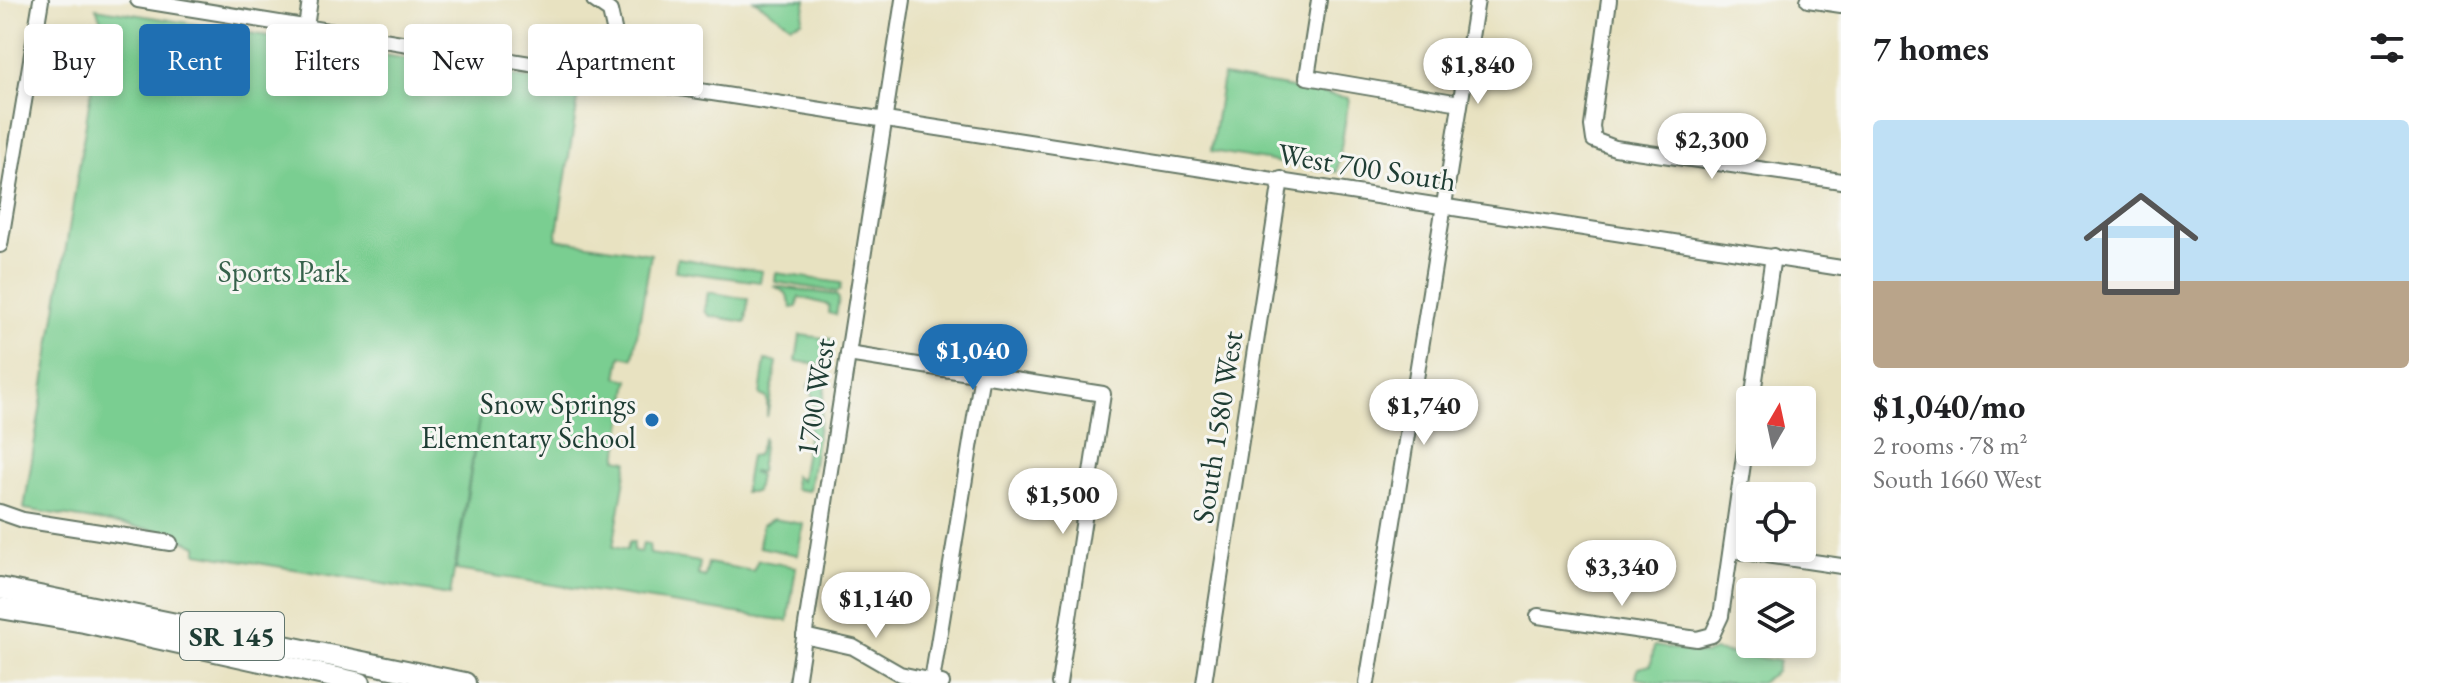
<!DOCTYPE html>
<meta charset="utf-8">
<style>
:root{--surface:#fff;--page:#f2f2f2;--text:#202124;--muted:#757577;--line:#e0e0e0;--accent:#1f6fb2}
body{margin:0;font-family:"EB Garamond",serif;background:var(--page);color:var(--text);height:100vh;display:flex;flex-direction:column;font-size:30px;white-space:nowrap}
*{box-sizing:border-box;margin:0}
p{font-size:26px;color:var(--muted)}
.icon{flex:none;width:44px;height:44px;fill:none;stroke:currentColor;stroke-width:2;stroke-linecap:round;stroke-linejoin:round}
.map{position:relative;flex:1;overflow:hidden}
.drawer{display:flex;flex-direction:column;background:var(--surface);width:600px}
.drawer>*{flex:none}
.guide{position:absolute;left:24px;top:24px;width:760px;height:72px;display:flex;gap:16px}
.needle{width:52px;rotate:9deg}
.controls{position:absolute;left:1736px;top:386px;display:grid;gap:16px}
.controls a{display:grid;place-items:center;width:80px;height:80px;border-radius:8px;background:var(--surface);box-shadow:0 4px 12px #0003;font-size:40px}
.price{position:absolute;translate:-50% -68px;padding:0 18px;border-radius:28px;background:#fff;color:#222;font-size:26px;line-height:52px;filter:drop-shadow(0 2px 4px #0008)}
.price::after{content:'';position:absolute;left:50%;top:48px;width:24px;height:18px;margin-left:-12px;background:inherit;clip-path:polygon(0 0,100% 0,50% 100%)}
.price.on{background:var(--accent);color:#fff}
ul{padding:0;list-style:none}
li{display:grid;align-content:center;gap:16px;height:424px;padding:0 32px}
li+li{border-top:2px solid var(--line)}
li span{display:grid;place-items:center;height:248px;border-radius:8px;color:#555}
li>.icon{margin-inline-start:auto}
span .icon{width:144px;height:144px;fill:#fffc;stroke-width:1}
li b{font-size:34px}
h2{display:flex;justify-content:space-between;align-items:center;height:96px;padding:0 32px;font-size:34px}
.pill{padding:0 28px;border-radius:8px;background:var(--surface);box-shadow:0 4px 12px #0003;font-size:28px;line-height:72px}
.pill.on{background:var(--accent);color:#fff}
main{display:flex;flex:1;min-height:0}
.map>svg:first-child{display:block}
.green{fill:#7ace91;stroke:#4c8662;stroke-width:2}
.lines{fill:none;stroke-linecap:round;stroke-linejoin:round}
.minor-casing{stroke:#657765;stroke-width:18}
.highway-casing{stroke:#657765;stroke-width:24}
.minor{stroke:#fff;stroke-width:14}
.highway{stroke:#fff;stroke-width:20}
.poi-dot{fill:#1f6fb2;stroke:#f6f6f2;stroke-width:3}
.labels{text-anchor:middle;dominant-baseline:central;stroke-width:6;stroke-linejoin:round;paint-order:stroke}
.shield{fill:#f6f6f2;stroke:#60746d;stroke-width:2}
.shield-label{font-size:28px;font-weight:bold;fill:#1f3d34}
.street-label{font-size:30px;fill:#1f3d34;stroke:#f6f6f2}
.park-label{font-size:30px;fill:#36614b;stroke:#f6f6f2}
.poi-label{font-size:30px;fill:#1f3d34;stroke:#f6f6f2;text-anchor:end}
</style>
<main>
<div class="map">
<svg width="1841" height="683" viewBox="0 0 1841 683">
<rect width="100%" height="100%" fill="#f6f6f2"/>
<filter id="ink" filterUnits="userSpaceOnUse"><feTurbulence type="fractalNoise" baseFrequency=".0125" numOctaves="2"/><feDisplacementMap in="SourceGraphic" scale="16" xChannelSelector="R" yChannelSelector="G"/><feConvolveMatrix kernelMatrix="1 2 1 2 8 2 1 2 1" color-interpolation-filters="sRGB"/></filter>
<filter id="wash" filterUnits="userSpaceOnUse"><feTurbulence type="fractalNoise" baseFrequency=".006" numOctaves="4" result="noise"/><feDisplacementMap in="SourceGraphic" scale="32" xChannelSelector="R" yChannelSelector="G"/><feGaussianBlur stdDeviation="1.8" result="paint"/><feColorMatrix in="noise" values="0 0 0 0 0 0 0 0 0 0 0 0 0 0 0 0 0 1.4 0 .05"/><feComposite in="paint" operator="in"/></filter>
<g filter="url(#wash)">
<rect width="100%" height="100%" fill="#e8e2c1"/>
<!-- green -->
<g class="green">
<path d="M754,0H806L802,21L791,25Z"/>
<path d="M96,8L580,87L556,239L651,254L633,358L621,356L617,377L629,380L617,459L628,461L613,547L627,550L629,542H634L633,551L641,552L643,543L649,544L650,554L700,562L698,575L705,577L708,563L753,571L758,560L796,567L788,621L456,570L480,413L450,595L197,553V546L167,532L24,509L102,23Z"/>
<path d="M1223,76L1349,98L1337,172L1211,151Z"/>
<path d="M677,258L762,271L760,282L675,271Z"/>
<path d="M776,273L841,283L840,290L837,292L775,282Z"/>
<path d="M774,286L836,295L839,299L836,315L828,313L829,305L799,297L797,307L792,308L786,293Z"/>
<path d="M708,292L748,299L746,322L710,316L705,311Z"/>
<path d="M800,335L832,339L826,366L796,361Z"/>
<path d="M765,360L777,362L767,417V398L760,395Z"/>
<path d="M812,380L825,381V386L809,491L795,489L794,475L801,481L814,399L808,386Z"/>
<path d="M764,437L760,472H752L759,475L756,492H744L750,456L757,455Z"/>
<path d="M773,519L803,524L798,555L759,547L762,525Z"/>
<path d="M1654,646L1705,654L1715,651L1779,661L1776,672L1759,683H1660L1636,678L1638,668L1651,665Z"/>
</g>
</g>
<g filter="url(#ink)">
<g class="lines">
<!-- minor casing -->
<g class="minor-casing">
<g id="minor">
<path d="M138,0L622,79L1841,268"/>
<path d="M594,0L610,11L614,29L608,77"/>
<path d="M1319,0L1307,77L1460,103"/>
<path d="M1609,0L1592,126L1594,140L1615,148L1841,181"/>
<path d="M1808,0L1841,5"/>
<path d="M306,27L310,0"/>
<path d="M0,245L41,0"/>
<path d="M848,354L1103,394L1059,683"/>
<path d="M1752,400L1773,256"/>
<path d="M0,512L23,520L170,543"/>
<path d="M1731,550L1841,566"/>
<path d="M1538,616L1697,639L1712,635L1721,616L1750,415"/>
<path d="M804,636L853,647L900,674L942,683"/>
<path d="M932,681L982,374"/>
<path d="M797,683L903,0"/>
<path d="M1204,683L1281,179"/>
<path d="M1367,683L1477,0"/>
</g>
</g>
<!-- highway casing -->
<g class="highway-casing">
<g id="highway">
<path d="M0,588L465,683"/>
<path d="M0,608L84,622L360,683"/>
</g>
</g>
<!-- minor -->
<use href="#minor" class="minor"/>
<!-- highway -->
<use href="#highway" class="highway"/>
</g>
</g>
<!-- markers -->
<circle class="poi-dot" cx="652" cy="420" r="8"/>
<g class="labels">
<!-- shield labels -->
<rect class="shield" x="180" y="612" width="104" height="48" rx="6"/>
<g class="shield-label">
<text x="232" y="636">SR 145</text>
</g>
<!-- street labels -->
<g class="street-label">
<text transform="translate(1367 167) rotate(9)">West 700 South</text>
<text transform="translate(815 397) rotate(-81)">1700 West</text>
<text transform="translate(1217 427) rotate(-81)">South 1580 West</text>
</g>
<!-- park labels -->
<g class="park-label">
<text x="283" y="271">Sports Park</text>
</g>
<!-- poi labels -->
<g class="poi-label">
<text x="636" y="403">Snow Springs<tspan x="636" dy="34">Elementary School</tspan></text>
</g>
</g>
</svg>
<div class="controls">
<a><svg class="needle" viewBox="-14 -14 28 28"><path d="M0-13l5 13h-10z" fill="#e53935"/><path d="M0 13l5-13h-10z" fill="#757577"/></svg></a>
<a><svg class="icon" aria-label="locate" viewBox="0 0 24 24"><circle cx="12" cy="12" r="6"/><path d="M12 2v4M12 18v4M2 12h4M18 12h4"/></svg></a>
<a><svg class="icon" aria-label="layers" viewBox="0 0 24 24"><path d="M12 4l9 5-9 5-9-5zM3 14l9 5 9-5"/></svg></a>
</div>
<b class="price" style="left:1478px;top:106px">$1,840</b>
<b class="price" style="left:1712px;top:181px">$2,300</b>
<b class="price on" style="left:973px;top:392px">$1,040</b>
<b class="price" style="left:1424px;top:447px">$1,740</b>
<b class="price" style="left:1063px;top:536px">$1,500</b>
<b class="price" style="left:1622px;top:608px">$3,340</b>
<b class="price" style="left:876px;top:640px">$1,140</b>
<div class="guide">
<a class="pill">Buy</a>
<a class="pill on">Rent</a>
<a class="pill">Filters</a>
<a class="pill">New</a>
<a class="pill">Apartment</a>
</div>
</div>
<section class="drawer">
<h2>7 homes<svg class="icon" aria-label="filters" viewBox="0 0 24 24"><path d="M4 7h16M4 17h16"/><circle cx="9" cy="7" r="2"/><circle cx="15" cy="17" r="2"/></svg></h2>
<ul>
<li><span style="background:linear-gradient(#bfe0f5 65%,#b9a48a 0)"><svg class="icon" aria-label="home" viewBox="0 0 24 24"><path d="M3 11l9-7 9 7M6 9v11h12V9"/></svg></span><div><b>$1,040/mo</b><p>2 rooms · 78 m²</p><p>South 1660 West</p></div></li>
</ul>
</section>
</main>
